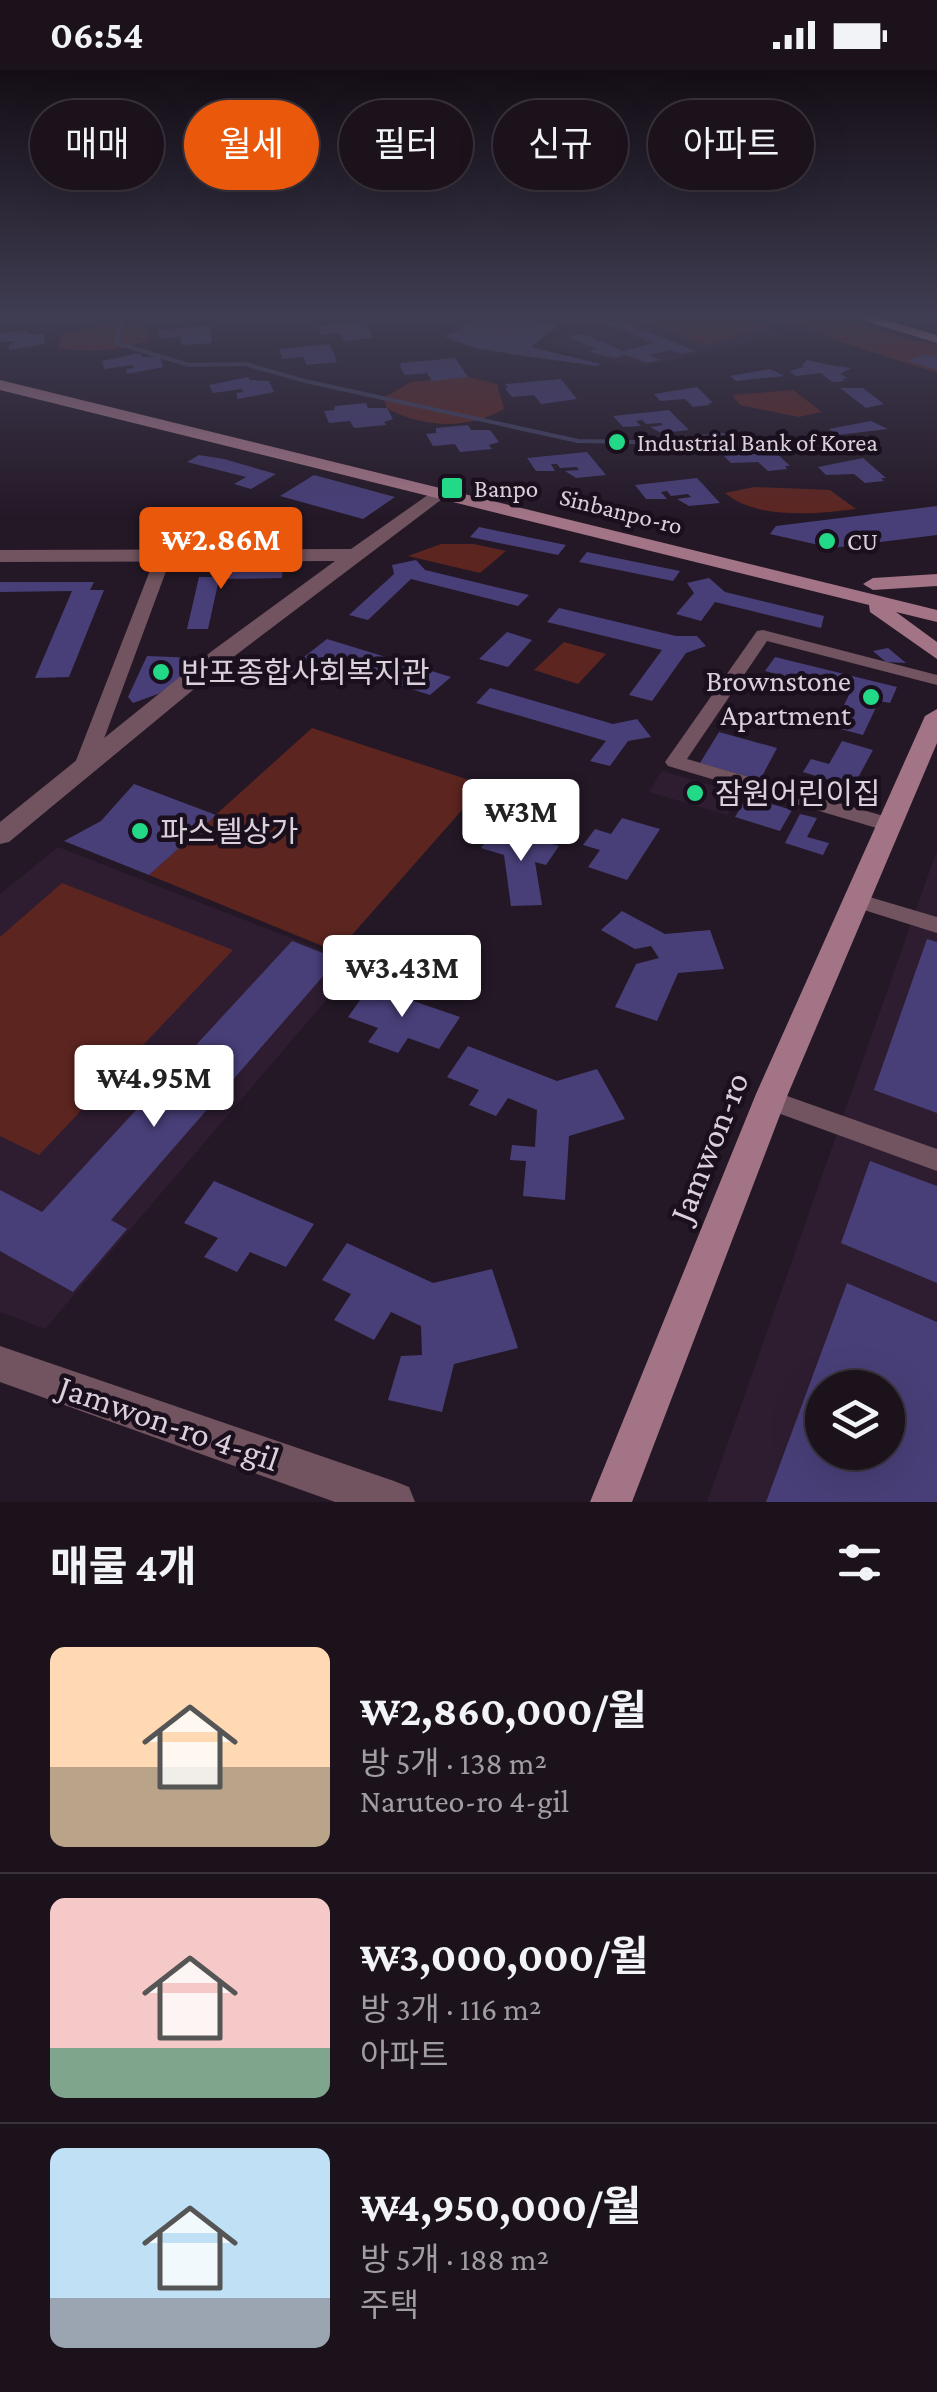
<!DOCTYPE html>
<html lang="ko">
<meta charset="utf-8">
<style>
:root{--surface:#1b121c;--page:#282029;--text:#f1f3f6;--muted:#a09ea3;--line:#39323b;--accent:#ea580c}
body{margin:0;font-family:"Crimson Pro","Noto Sans KR",serif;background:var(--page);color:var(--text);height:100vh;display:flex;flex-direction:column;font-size:38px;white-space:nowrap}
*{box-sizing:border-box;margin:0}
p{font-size:32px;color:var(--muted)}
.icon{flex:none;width:55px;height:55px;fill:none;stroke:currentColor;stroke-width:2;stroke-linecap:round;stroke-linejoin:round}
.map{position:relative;height:1432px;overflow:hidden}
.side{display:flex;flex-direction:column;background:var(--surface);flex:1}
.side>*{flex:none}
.banner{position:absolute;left:30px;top:30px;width:878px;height:90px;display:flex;gap:20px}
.fabs{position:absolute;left:805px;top:1300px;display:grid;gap:20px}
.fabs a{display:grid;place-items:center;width:100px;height:100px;border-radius:50%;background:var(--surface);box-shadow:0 10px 40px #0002,0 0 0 2px var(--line);font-size:50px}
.price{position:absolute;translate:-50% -85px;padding:0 22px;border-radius:10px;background:#fff;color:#222;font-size:32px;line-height:65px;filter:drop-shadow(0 2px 5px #0008)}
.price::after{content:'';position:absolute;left:50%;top:60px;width:30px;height:22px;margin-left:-15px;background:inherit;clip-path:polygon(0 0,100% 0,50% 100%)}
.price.current{background:var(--accent);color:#fff}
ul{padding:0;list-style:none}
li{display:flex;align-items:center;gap:30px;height:250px;padding:0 50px}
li+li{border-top:2px solid var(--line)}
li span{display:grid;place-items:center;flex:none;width:280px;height:200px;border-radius:15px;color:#555}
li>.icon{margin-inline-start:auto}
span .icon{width:120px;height:120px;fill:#fffc;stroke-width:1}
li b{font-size:42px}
h2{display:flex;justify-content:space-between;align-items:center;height:120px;padding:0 50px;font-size:42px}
.pill{padding:0 35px;border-radius:45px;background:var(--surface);box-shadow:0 10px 40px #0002,0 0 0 2px var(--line);font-size:35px;line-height:90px}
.pill.current{background:var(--accent);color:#fff}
.status{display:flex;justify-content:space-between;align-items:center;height:70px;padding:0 50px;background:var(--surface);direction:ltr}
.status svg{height:28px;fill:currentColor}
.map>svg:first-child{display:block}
.built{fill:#2e1d30;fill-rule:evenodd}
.green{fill:#5d2520}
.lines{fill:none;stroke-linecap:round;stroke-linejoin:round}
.stream{stroke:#414060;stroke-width:4}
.building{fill:#483f78;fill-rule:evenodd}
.minor{fill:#71545f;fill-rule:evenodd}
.tertiary{fill:#71545f;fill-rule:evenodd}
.secondary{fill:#a27485;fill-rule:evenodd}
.primary{fill:#c78ca3;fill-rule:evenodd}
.poi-dot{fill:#23d886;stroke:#1a0f1c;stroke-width:4}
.labels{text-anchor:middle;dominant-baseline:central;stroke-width:9;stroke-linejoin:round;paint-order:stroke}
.far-poi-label{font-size:25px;fill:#d9d0da;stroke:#1a0f1c;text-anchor:start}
.far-street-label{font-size:25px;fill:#d9d0da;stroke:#1a0f1c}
.poi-label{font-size:30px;fill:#d9d0da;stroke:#1a0f1c;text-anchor:start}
.near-street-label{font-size:35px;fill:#d9d0da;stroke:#1a0f1c}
</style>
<div class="status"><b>06:54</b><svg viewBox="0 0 49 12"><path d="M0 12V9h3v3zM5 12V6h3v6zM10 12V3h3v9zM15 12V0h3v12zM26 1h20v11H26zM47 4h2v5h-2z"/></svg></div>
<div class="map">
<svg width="937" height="1432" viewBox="0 0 937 1432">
<rect width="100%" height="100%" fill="#241826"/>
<!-- built -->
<g class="built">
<path d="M585,248H746L783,263L695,286L634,297L577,285L546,273Z"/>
<path d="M662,701L740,724L727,745L649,722Z"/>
<path d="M58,777L357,894L45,1259L0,1242V824Z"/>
<path d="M937,780V1432H707ZM822,1318H888V1382H822Z"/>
</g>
<!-- green -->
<g class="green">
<path d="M632,248H740L766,258L705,275Z"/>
<path d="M783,248H834L937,276V303L838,271Z"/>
<path d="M110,254L146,258L150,270C120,281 90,283 58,278L61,264Z"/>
<path d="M468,307L497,314L504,339C468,360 422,358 387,338L383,328L411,312Z"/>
<path d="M793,320L822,342L799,347L740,335L732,325Z"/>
<path d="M754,417L830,420L856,439C816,444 757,450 725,423Z"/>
<path d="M441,474H474L506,481L480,503L408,486Z"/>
<path d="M564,572L606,584L578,614L534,600Z"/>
<path d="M312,658L484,715L337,882L149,805Z"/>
<path d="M62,813L233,880L39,1085L0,1066V867Z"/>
</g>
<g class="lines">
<!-- stream -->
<path class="stream" d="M123,248L116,273L189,295L245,294L305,311L578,371L633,372L723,365"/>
</g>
<!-- building -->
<g class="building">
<path d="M479,248H517L558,255L531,277L601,294L597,296L511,284L475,278L445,267Z"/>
<path d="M619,250L695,281L681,284L671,280L650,285L660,290L647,293L627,285L615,288L597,284L589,281L596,279L569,267L584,264L623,281L653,273L605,253Z"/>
<path d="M365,251L373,268L344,271L340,263L321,265L317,256Z"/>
<path d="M209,255L212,273L182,275L180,267L160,269L158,260Z"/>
<path d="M26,261L27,264H44L45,274L9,280V275L17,271L0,272V263Z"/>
<path d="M330,274L337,292L307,295L303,287L283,289L279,279Z"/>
<path d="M140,283L142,287H160L163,297L127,304L126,299L134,298L133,295L104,299L102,291Z"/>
<path d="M926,284L937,287V300L908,291Z"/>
<path d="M455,288L468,307L432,311L427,303L405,305L400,296L401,293Z"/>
<path d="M807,290L834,296L851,298L840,304L848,308L842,309L845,311L832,312L821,303L796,306L789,301L804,297L802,295Z"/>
<path d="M770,299L784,306L736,311L730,306Z"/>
<path d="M248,307L250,310L269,311L274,322L238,329L236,323L243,322L242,319L213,323L209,315Z"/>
<path d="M561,309L577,329L541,334L534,325L512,327L505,318L508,317L505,314Z"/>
<path d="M697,317L713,333H708L710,335L693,337L685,329L660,331L654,324Z"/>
<path d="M840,318H863L884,334L866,338Z"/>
<path d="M366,333L368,338H387L393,349L384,352L386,355L354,358L350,351L329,353L324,341L334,340L335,336Z"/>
<path d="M669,340L689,360L661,363L650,357L663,355L661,353L646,354L642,350L636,351L641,356L623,357L613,346Z"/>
<path d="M871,351L888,359L837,365L829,359Z"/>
<path d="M468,355L471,360H490L499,372L489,375L492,379L460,382L455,374L433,376L426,364L436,363V358Z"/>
<path d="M770,377L790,396H785L787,399L768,401L758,392L731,393L724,386Z"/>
<path d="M587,382L606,405L576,408L565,401L579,400L577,397L560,398L557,394H551L555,401H536L527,388Z"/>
<path d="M199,385L224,389L276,404L251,419L234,414L246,407L187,392Z"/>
<path d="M863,388L886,408H881L884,411L865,413L854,404L826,405L818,397Z"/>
<path d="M314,405L395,427L363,449L280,426Z"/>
<path d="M697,408L720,433L689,436L677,429L691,427L688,424L671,426L667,421L661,422L667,429H646L635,415Z"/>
<path d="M937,436V465L832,478L770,464L776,456Z"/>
<path d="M479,457L566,475L558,485L470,467Z"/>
<path d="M587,482L680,501L673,511L579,492Z"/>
<path d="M416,490L425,500L529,525L518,536L411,509L368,550L349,545L394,504L392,495Z"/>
<path d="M283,498L282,508L219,509L208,559H187L199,507H213L215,499Z"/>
<path d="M709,508L725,522L824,546L821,558L715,532L701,551L676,544L694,523L687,513Z"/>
<path d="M0,512H94L90,520H104L69,607L35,608L72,521L0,522Z"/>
<path d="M559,538L676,566H697L706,576L686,583L652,631L629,625L662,580L547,552Z"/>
<path d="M507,562L532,570L508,597L479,589Z"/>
<path d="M327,569L451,607L430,625L333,594L315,610L286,601Z"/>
<path d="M888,578L906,593L886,592L873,581Z"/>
<path d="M147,586L196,588L179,610L158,624L133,633L128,627Z"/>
<path d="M775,587L897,617L890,633L879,631L863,665L833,657L850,623L765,601Z"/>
<path d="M490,618L613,654L637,649L651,667L628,671L610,696L590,691L606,671L476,633Z"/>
<path d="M719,662L777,678L760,710L700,693Z"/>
<path d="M842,671L873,680L853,717L803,702L811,689L829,694Z"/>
<path d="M134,714L216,745L149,805L64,771L101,751Z"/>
<path d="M747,727L792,740L780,761L735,747Z"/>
<path d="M800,744L817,748L807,767L829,773L823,785L785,773Z"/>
<path d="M622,748L660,759L627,810L588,797L600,780L583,775L595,759L611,764Z"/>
<path d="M496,757L559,776L546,795L535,792L542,835L511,836L504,785L481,778Z"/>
<path d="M622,841L665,864L710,860L724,899L678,903L657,951L615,937L636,894L659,888L651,876L635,879L601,860Z"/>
<path d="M927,869L937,872V1043L874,1020Z"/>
<path d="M292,871L338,889L111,1150L127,1159L73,1222L0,1181V1120L42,1142Z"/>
<path d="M370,916L460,947L439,979L408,968L398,983L368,972L378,958L348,947Z"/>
<path d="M468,976L557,1011L597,999L625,1049L569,1066L565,1130L523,1126L526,1091L510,1090L512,1075L535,1077L537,1040L508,1028L496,1046L469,1035L479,1020L447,1007Z"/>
<path d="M870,1091L937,1116V1213L841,1173Z"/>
<path d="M214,1111L314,1154L286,1197L250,1182L237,1202L204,1187L218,1168L184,1153Z"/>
<path d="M347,1173L433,1213L492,1199L518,1278L454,1294L442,1342L388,1330L401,1286L422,1285L421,1256L391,1242L374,1270L334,1250L351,1224L322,1210Z"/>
<path d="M847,1213L937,1252V1432H766ZM822,1318H888V1382H822Z"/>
</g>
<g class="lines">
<!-- minor -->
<g class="minor">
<path d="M164,480L172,485L95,693L92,697H78L75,693L156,485Z"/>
<path d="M763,560L937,605V615L767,571L687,689L894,749L897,754L894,759H880L668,696L665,692L757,561Z"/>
<path d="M856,823L937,847V863L848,835L845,830L848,825Z"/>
<path d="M770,1020L937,1079V1101L761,1037L757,1030L761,1023Z"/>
</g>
<!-- tertiary -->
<g class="tertiary">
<path d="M452,408L458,409V417L228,591L9,772L0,774V752L212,581L335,491L0,492V480L351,479Z"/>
<path d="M0,1276L394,1411L409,1417L415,1432H335L0,1312Z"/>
</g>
<!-- secondary -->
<g class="secondary">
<path d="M0,310L937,540V552L896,542L937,572V589L870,542L869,535L0,320Z"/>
<path d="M937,504V516L873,520L863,514L873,508Z"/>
<path d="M937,639V673L788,1024L632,1432H590L756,1024L925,646Z"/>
</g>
<!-- primary -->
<path class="primary" d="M856,248H877L937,265V273Z"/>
</g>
<!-- sky -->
<linearGradient id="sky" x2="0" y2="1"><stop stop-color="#140d15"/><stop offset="0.55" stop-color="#3f3d52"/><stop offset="1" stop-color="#3f3d52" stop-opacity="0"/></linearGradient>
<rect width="937" height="448" fill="url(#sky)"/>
<!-- markers -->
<g class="poi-dot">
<circle cx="617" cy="372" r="10"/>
<rect x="440" y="406" width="24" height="24" rx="5"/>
<circle cx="827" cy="471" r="10"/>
<circle cx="161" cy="602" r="10"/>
<circle cx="871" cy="627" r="10"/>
<circle cx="695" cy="723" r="10"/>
<circle cx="140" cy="761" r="10"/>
</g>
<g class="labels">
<!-- far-poi labels -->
<g class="far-poi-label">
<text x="637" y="372">Industrial Bank of Korea</text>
<text x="474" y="418">Banpo</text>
<text x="847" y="471">CU</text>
</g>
<!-- far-street labels -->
<g class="far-street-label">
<text transform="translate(621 441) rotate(14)">Sinbanpo-ro</text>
</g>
<!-- poi labels -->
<g class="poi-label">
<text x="181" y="602">반포종합사회복지관</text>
<text x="851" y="610" text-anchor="end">Brownstone<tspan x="851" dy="34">Apartment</tspan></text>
<text x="715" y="723">잠원어린이집</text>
<text x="160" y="761">파스텔상가</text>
</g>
<!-- near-street labels -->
<g class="near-street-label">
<text transform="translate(709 1077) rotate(-68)">Jamwon-ro</text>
<text transform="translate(169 1353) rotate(19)">Jamwon-ro 4-gil</text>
</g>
</g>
</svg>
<div class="fabs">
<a><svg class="icon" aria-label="layers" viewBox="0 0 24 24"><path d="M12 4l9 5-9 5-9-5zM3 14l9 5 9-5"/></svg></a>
</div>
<b class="price current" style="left:221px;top:522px">₩2.86M</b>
<b class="price" style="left:521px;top:794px">₩3M</b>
<b class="price" style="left:402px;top:950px">₩3.43M</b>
<b class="price" style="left:154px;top:1060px">₩4.95M</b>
<div class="banner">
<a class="pill">매매</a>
<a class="pill current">월세</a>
<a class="pill">필터</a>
<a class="pill">신규</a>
<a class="pill">아파트</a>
</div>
</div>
<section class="side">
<h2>매물 4개<svg class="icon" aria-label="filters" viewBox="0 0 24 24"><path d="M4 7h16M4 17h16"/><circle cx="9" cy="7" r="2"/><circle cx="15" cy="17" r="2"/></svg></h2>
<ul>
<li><span style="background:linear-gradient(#ffd9b3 60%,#b9a48a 0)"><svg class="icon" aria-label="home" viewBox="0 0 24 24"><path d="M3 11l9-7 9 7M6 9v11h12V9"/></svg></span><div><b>₩2,860,000/월</b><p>방 5개 · 138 m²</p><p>Naruteo-ro 4-gil</p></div></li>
<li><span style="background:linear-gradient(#f6c9c9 75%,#7fa58c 0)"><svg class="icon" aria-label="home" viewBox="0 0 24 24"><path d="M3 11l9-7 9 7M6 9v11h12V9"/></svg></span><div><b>₩3,000,000/월</b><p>방 3개 · 116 m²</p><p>아파트</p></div></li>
<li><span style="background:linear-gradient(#bfe0f5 75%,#9aa5b1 0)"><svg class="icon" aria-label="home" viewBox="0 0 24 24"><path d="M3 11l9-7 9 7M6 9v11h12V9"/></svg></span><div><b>₩4,950,000/월</b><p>방 5개 · 188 m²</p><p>주택</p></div></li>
</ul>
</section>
